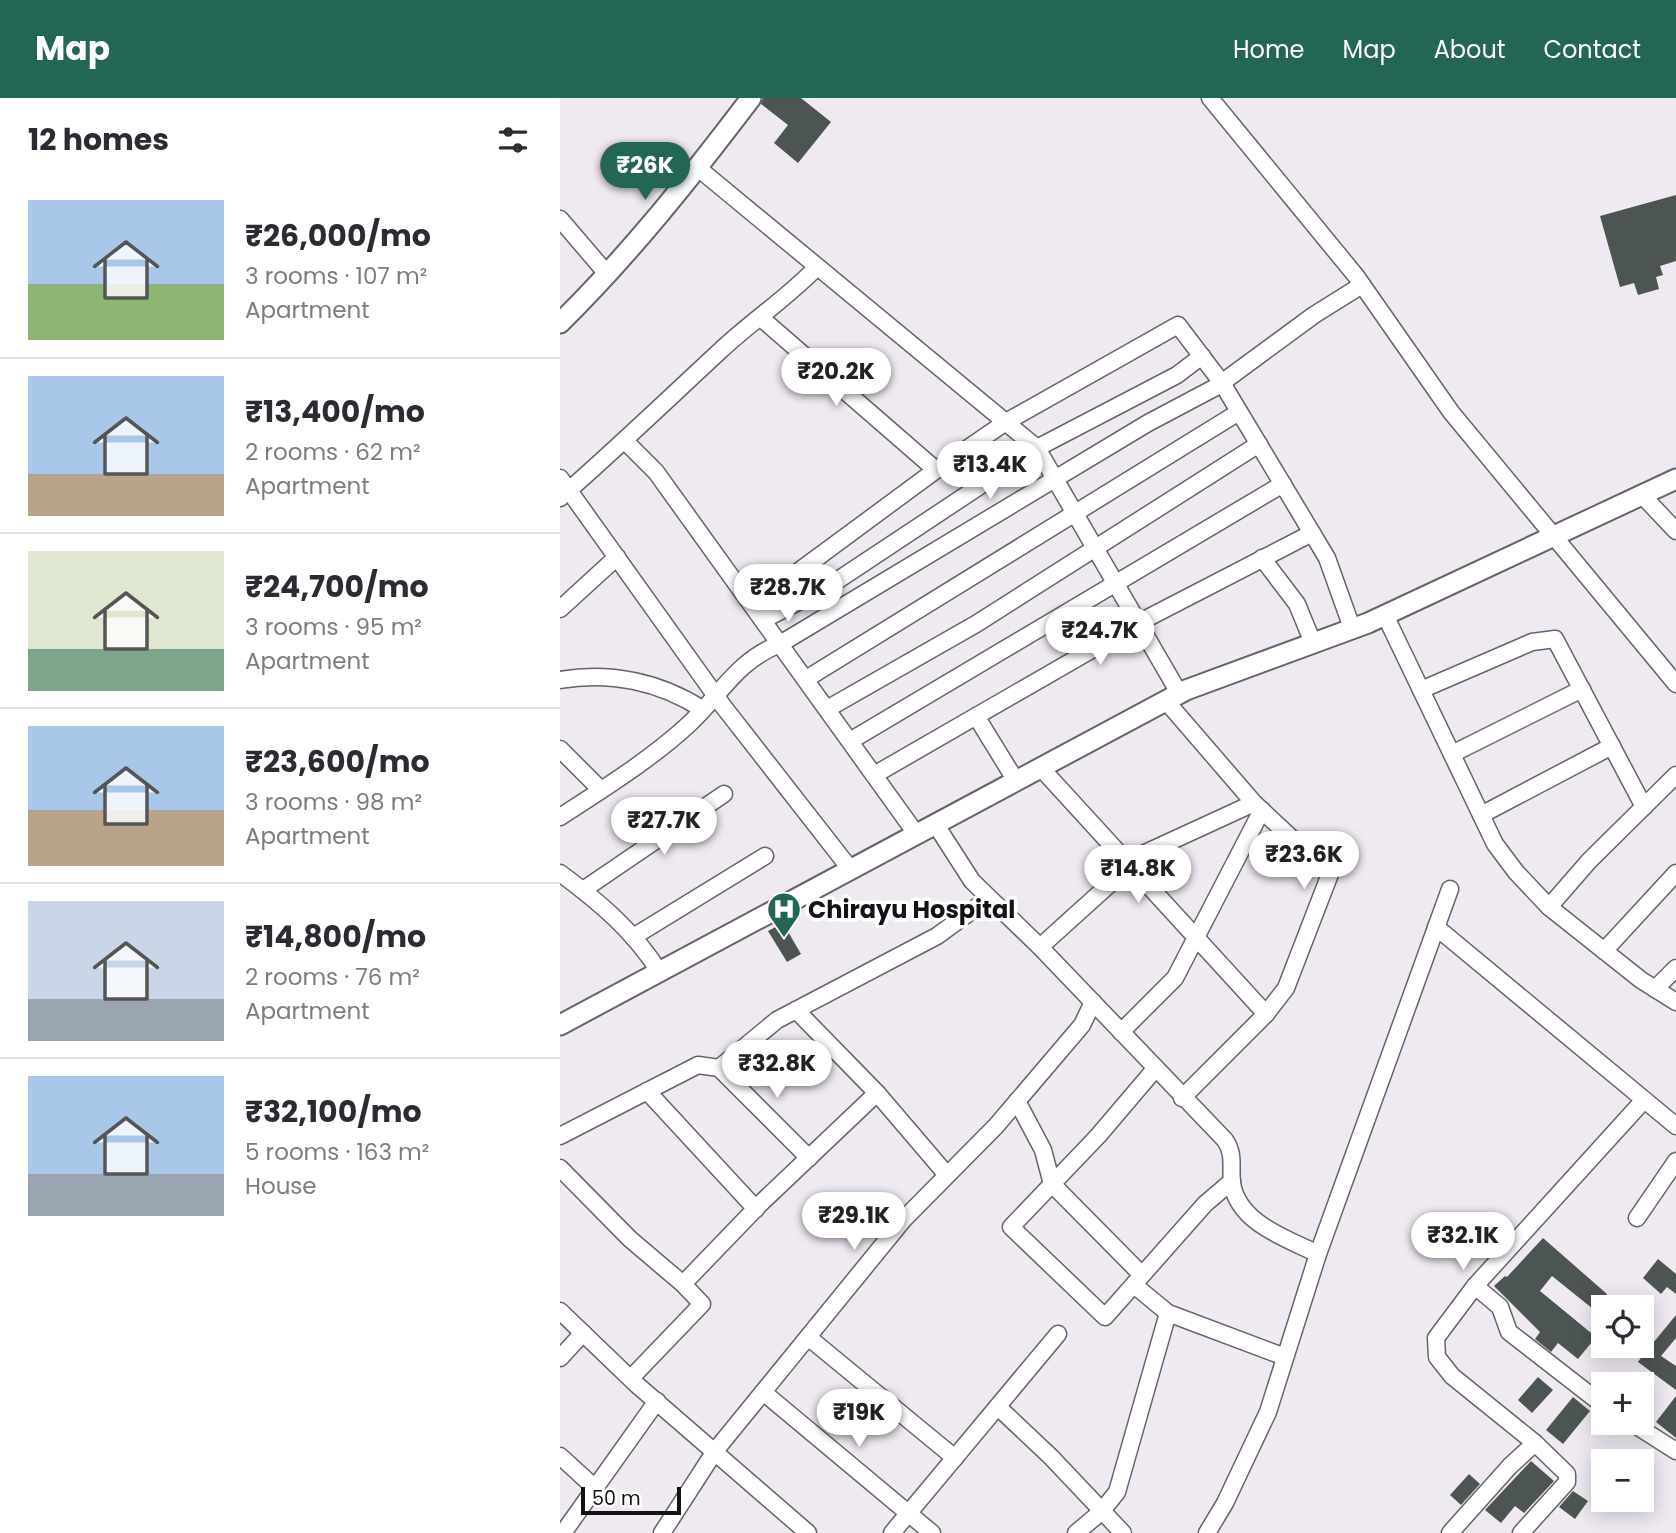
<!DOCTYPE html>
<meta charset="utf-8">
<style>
:root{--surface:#fff;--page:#f7f7f7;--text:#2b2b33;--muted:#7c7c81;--line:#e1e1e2;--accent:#236656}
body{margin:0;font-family:Poppins,sans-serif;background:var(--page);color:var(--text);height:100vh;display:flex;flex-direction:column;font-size:26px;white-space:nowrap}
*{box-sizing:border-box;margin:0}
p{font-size:23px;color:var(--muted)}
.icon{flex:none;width:38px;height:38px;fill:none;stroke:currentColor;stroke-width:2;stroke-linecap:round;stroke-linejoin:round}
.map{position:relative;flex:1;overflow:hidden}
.sheet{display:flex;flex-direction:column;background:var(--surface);width:560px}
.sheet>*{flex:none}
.buttons{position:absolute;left:1031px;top:1197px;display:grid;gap:14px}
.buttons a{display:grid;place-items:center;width:63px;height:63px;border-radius:0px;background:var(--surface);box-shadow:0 4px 18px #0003;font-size:35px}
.scale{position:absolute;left:21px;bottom:18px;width:100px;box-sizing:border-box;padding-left:7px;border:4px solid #131114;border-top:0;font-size:19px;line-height:24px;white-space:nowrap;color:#131114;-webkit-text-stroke:5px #fff;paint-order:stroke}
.price{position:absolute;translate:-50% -60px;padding:0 16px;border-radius:24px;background:#fff;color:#222;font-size:23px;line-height:46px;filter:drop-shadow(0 2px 4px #0008)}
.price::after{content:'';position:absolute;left:50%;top:42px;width:21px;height:16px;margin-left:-10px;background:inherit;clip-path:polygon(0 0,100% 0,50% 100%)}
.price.selected{background:var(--accent);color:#fff}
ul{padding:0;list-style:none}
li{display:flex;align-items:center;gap:21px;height:175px;padding:0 28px}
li+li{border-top:2px solid var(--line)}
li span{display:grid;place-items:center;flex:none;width:196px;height:140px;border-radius:0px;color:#555}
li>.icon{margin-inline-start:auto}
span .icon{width:84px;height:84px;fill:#fffc;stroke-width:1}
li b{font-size:30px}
h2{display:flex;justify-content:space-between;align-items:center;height:84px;padding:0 28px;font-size:30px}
header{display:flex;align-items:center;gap:42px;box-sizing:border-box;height:98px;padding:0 35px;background:var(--accent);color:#fff}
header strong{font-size:33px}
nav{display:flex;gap:38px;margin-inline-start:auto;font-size:24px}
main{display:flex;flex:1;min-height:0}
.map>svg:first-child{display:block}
.building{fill:#4c5552}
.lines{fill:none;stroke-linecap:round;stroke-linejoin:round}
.minor-casing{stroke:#67636a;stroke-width:19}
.tertiary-casing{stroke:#67636a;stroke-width:23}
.minor{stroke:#fff;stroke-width:16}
.tertiary{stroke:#fff;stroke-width:19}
.labels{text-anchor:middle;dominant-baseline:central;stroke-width:7;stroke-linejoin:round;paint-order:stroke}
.poi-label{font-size:24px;font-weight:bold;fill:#131114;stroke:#fff;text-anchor:start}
</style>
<header>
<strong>Map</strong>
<nav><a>Home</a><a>Map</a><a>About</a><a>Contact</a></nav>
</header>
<main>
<section class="sheet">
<h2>12 homes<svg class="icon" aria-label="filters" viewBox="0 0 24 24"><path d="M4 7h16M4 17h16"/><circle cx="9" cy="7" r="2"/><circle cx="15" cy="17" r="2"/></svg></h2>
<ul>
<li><span style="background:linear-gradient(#a9c7e8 60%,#8fb573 0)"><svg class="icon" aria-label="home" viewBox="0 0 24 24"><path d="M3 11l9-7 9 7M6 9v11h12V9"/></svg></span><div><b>₹26,000/mo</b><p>3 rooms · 107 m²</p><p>Apartment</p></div></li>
<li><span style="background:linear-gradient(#a9c7e8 70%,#b9a48a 0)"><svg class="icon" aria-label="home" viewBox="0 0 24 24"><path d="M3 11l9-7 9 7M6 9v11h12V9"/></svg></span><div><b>₹13,400/mo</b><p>2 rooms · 62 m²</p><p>Apartment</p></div></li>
<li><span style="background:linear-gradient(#dfe7d0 70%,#7fa58c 0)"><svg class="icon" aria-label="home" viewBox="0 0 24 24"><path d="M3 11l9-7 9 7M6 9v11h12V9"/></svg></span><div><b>₹24,700/mo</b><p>3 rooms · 95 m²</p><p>Apartment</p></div></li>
<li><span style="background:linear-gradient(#a9c7e8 60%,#b9a48a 0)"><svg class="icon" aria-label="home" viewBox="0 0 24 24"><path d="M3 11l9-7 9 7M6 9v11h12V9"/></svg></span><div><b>₹23,600/mo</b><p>3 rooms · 98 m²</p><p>Apartment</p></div></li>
<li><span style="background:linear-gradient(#c9d6e8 70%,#9aa5b1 0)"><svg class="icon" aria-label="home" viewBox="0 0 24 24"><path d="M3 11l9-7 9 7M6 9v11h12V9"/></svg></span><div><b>₹14,800/mo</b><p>2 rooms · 76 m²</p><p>Apartment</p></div></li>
<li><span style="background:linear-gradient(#a9c7e8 70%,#9aa5b1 0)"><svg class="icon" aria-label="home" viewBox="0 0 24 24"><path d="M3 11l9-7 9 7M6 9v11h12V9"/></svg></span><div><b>₹32,100/mo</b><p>5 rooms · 163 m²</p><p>House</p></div></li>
</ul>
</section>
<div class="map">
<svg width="1116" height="1435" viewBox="0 0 1116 1435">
<rect width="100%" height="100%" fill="#efe9f2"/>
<!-- building -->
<g class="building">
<path d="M203,0H241L271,24L238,65L214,45L228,27L201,6Z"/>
<path d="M1116,97V163L1100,168L1103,177L1096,179L1099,191L1078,197L1074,185L1060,189L1040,118Z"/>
<path d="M223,825L241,856L227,864L208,833Z"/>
<path d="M983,1140L1047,1196L1042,1205L1043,1219L992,1178L980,1193L1036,1239L1018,1261L998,1245L991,1254L975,1241L980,1234L934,1188L945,1178L947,1179Z"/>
<path d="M1098,1161L1116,1176V1196L1107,1189L1101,1196L1083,1180Z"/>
<path d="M1116,1217V1240L1101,1258L1116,1268V1292L1078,1264L1082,1258L1070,1248H1082V1236L1093,1245Z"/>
<path d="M978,1279L993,1292L972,1315L958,1302Z"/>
<path d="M1116,1298V1340L1096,1324Z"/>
<path d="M1013,1299L1030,1313L1003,1346L986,1332Z"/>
<path d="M971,1363L994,1383L964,1415L955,1408L941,1425L925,1412Z"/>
<path d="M909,1376L920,1386L901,1407L890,1397Z"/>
<path d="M1013,1393L1028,1403L1015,1421L999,1409Z"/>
</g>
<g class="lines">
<!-- minor casing -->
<g class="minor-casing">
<g id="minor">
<path d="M650,0L796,178L891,314L1116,586"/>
<path d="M138,70L477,350L619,595"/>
<path d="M0,121L48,177"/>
<path d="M201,220L376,372"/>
<path d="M66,344L96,374L357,737"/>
<path d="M0,380L163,608L291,772"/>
<path d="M1082,397L1116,433"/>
<path d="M0,400C55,352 107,302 161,252C192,223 227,200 257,169"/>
<path d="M702,460L737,506L753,545"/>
<path d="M0,511L57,459"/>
<path d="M825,517L935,746L956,774L989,809L1029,763L1116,677"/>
<path d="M205,521L269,488L477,350L617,277L642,258"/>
<path d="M203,522L235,476L376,372L446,324L618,227L662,285L767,460L792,530"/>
<path d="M246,581L679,314"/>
<path d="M0,582C50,573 100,584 142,611"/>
<path d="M861,592L972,544L995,541L1084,709"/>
<path d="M606,603L694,705L770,776L726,890L706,916L622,1000"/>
<path d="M267,611L416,526L699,346"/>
<path d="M416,618L456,683"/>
<path d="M290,643L723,386"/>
<path d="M0,651L41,692"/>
<path d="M892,656L1022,591"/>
<path d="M481,670L706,916"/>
<path d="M314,677L578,525L752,435"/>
<path d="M921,717L1052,648"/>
<path d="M0,719C43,691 90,662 128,627C161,597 176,563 220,546L588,325L656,289L754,217L802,187"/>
<path d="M376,727L412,783L480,849L665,1042C675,1057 670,1068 672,1085C678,1125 726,1140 758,1156"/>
<path d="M0,775C39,804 75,834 100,875"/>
<path d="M23,792L164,696"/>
<path d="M989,809L1081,882L1116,904"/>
<path d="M876,829L1116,1028"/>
<path d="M73,839L205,758"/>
<path d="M480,849L583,756L694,705"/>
<path d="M1044,853L1116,775"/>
<path d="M1095,891L1116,870"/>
<path d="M236,912L317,995L387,1077"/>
<path d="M561,934L615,880L702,712"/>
<path d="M159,970L249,1060"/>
<path d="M595,971L538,1038L451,1129L545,1219L645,1106L672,1083"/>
<path d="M87,993L196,1111"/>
<path d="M457,1003L483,1052L492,1086L582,1177"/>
<path d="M0,1038L138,967L159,970L217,922L377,838L429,800"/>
<path d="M0,1070L70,1141L123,1186"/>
<path d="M1077,1120L1116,1063"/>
<path d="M574,1187L608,1215L725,1259"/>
<path d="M915,1188L940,1209L949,1234L1043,1307"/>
<path d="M0,1213L76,1286L248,1435"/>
<path d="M248,1239L395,1360"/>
<path d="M0,1260L23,1235"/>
<path d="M71,1280L142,1206L123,1186L200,1106L317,995"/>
<path d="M203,1294L372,1435"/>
<path d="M438,1309L491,1359L563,1435"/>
<path d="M1072,1325L1116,1353"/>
<path d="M0,1358L35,1390"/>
<path d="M3,1435L97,1303"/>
<path d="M102,1435L155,1353L344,1121L436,1028L522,927L533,904"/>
<path d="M332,1435L498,1236"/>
<path d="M516,1435L541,1414L557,1394L608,1215"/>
<path d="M647,1435L665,1405L708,1314L758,1156L890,791"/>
<path d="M890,1435L950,1368L975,1345"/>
<path d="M961,1435L1007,1384V1376L975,1345L892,1278L877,1259L876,1240L915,1188L1084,1002"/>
</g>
</g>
<!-- tertiary casing -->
<g class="tertiary-casing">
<g id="tertiary">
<path d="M0,225C71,155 131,79 191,0"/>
<path d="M0,927L626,592L808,525L1116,381"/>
</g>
</g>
<!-- minor -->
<use href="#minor" class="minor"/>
<!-- tertiary -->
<use href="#tertiary" class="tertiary"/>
</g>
<!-- icons -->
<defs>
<g id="hospital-pin" transform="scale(1.75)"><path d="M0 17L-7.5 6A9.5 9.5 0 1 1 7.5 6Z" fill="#236656" stroke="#fff"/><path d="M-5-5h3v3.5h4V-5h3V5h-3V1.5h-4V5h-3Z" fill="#fff"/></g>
</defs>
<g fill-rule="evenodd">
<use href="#hospital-pin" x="224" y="811"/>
</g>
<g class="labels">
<!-- poi labels -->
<g class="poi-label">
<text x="248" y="811">Chirayu Hospital</text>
</g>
</g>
</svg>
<div class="buttons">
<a><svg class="icon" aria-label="locate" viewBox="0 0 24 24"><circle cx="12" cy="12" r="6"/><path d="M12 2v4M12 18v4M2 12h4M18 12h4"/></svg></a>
<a>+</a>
<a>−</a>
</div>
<div class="scale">50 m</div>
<b class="price selected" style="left:85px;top:104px">₹26K</b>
<b class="price" style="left:276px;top:310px">₹20.2K</b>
<b class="price" style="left:430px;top:403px">₹13.4K</b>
<b class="price" style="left:228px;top:526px">₹28.7K</b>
<b class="price" style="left:540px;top:569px">₹24.7K</b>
<b class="price" style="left:104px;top:759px">₹27.7K</b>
<b class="price" style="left:744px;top:793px">₹23.6K</b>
<b class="price" style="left:578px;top:807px">₹14.8K</b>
<b class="price" style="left:217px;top:1002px">₹32.8K</b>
<b class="price" style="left:294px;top:1154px">₹29.1K</b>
<b class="price" style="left:903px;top:1174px">₹32.1K</b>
<b class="price" style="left:299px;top:1351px">₹19K</b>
</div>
</main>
